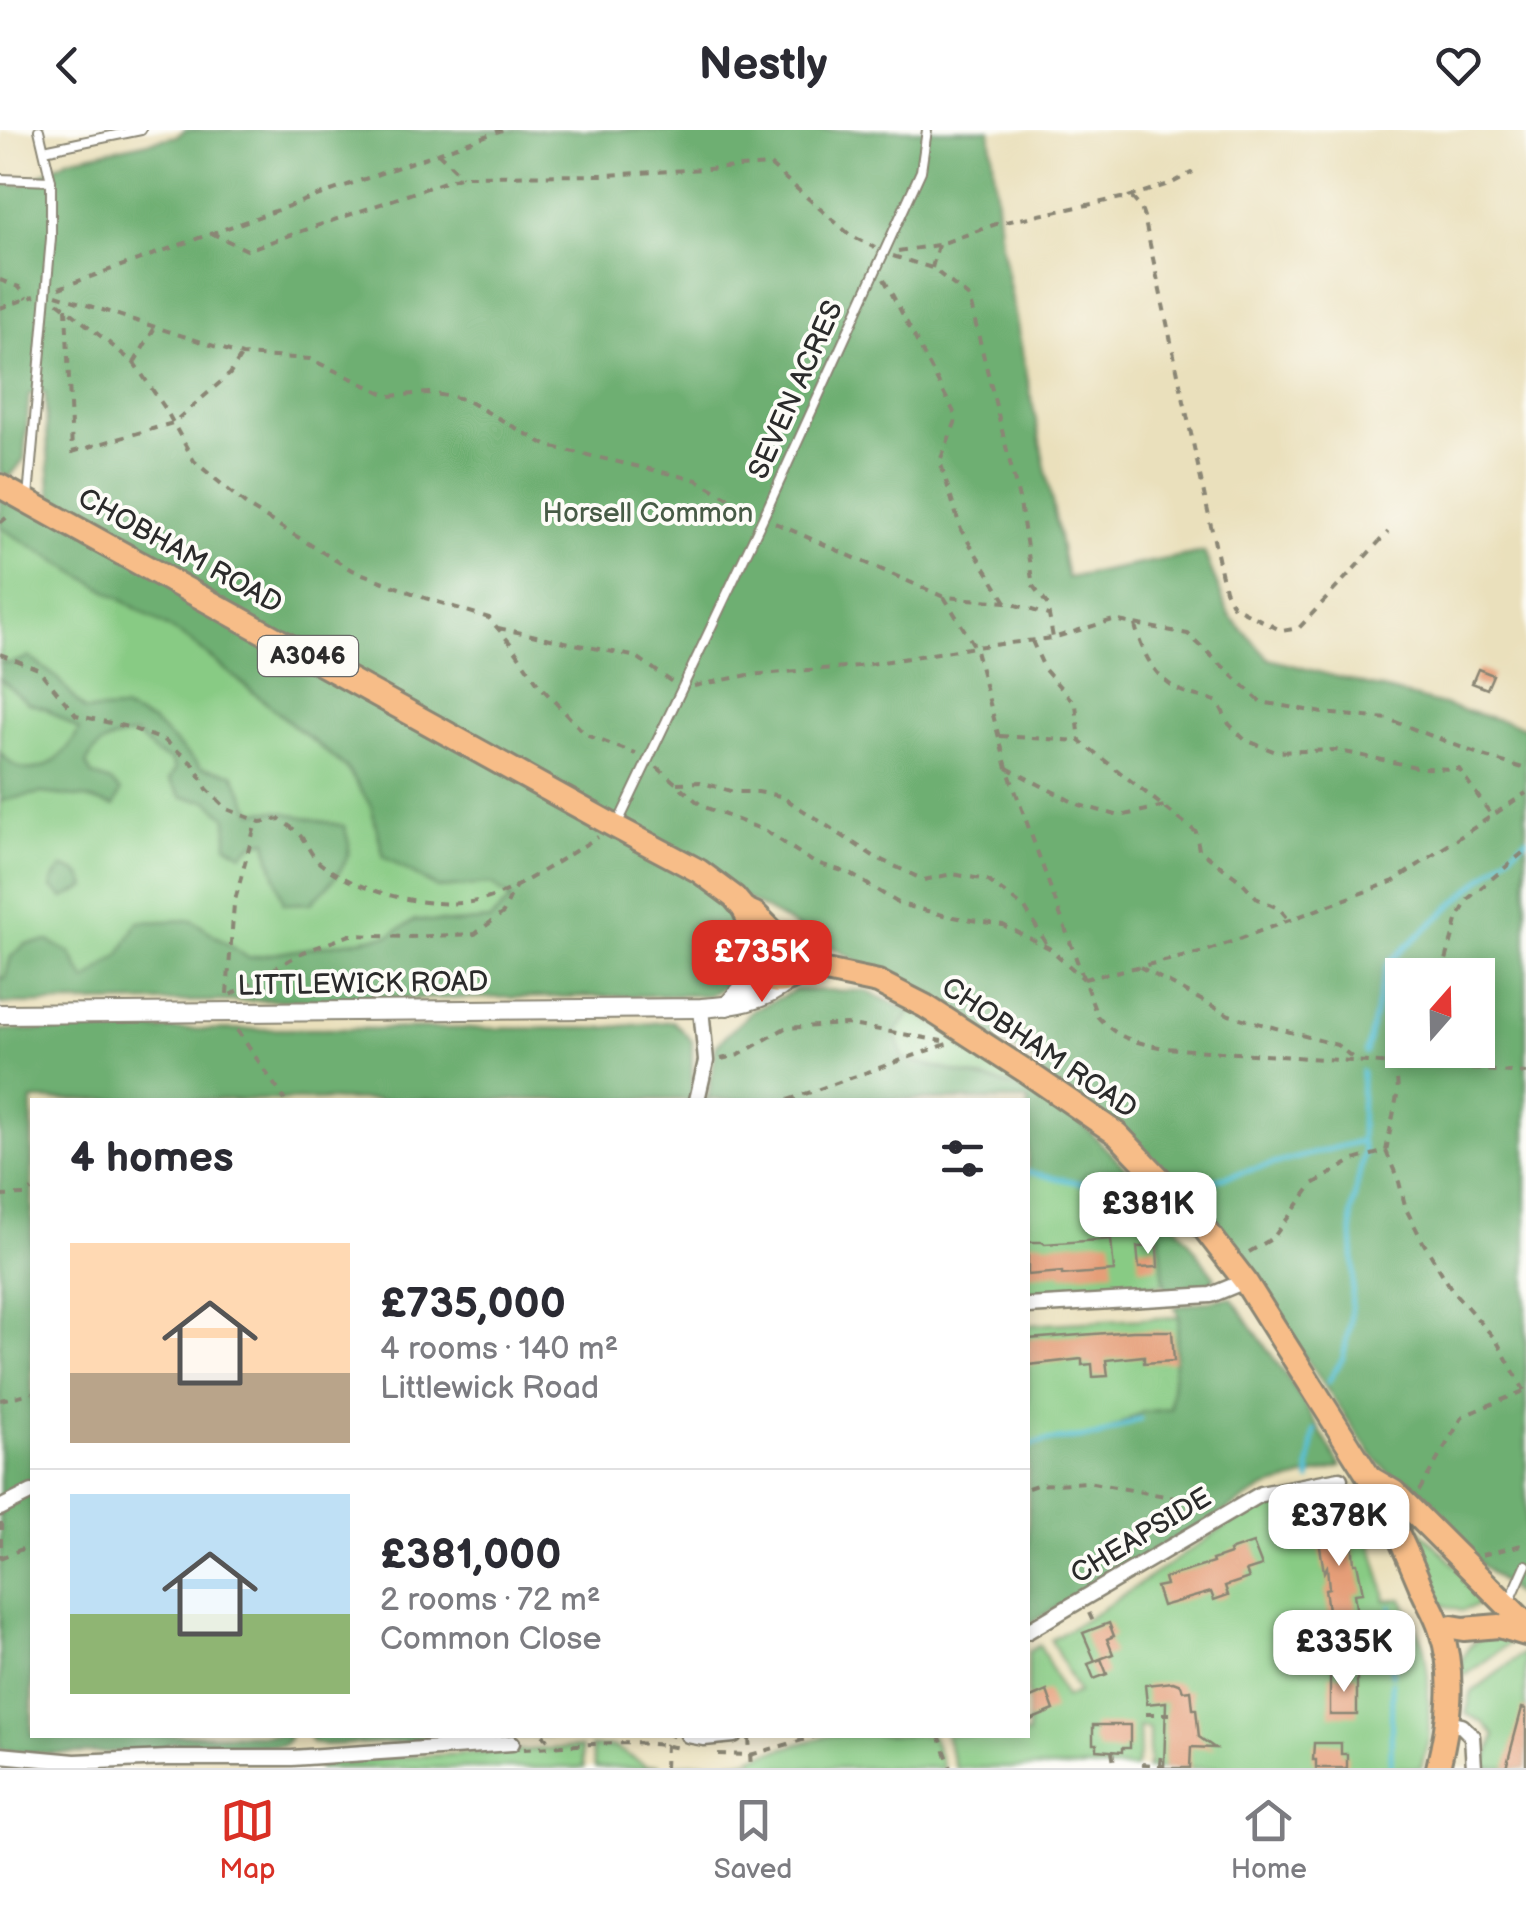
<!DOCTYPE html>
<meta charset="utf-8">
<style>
:root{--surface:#fff;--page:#f7f7f7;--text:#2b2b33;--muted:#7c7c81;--line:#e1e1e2;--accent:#d93025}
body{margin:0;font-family:"Balsamiq Sans",sans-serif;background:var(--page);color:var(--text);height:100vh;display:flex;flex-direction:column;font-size:38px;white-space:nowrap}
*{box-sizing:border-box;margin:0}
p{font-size:32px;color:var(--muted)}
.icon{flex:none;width:55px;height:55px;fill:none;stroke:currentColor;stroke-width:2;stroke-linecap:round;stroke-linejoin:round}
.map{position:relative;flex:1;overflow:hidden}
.sheet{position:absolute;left:30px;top:968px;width:1000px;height:640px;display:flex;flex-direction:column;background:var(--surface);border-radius:0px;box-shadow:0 5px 15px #0003}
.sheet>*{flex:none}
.needle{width:65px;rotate:20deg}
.controls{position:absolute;left:1385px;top:828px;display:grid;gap:20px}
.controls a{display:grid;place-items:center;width:110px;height:110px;border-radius:0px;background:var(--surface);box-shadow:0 5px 15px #0003;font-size:50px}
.price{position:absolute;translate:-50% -85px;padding:0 22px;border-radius:20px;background:#fff;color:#222;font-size:32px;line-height:65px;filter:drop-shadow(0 2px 5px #0008)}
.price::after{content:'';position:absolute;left:50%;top:60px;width:30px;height:22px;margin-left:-15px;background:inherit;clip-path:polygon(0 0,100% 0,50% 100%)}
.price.current{background:var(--accent);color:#fff}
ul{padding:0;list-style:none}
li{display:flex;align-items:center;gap:30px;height:250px;padding:0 40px}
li+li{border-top:2px solid var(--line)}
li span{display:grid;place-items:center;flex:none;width:280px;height:200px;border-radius:0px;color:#555}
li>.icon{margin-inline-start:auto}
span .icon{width:120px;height:120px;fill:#fffc;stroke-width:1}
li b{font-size:42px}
h2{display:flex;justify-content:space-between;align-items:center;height:120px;padding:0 40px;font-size:42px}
header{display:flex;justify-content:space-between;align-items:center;height:130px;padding:0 40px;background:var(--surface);font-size:45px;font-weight:600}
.dock{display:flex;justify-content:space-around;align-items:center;height:140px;border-top:2px solid var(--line);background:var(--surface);font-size:28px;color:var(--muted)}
.dock a{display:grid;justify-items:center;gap:5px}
.dock .current{color:var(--accent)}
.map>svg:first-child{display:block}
.green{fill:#88cb84;stroke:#5a7b58;stroke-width:2.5}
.forest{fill:#6eaf72;stroke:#4c6d4e;stroke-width:2.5;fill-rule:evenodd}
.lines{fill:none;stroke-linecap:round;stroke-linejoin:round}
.stream{stroke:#57bfd4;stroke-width:5}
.building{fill:#e59e78}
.service-casing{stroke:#8a8674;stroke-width:12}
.minor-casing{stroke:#8a8674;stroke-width:19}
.tertiary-casing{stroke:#8a8674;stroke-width:22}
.primary-casing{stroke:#8a8674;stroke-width:28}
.path{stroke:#8a8674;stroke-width:4;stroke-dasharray:8 8;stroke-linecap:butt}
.service{stroke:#fff;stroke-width:8}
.minor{stroke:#fff;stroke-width:14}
.tertiary{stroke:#fff;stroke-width:18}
.primary{stroke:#f7bd88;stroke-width:22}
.labels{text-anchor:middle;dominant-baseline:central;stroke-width:8;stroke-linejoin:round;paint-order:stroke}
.shield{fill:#fdfcf7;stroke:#6a6a68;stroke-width:2.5}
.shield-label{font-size:25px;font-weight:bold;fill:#2b2b2b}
.street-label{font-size:28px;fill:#2b2b2b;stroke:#fdfcf7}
.park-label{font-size:28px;fill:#475b46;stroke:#fdfcf7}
</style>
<header><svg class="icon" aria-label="back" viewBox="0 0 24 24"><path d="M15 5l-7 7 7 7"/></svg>Nestly<svg class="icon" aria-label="heart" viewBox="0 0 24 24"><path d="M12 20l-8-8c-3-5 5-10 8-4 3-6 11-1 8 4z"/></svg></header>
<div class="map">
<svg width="1526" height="1638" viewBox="0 0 1526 1638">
<rect width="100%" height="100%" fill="#fdfcf7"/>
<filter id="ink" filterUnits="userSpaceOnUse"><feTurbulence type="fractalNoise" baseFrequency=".01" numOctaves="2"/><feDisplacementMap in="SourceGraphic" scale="20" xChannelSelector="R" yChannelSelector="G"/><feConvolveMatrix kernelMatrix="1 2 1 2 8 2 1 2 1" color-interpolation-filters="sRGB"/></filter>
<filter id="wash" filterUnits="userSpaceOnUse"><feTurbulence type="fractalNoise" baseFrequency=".0048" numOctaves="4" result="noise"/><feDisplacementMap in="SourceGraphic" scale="40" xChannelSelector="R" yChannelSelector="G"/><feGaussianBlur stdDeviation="2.25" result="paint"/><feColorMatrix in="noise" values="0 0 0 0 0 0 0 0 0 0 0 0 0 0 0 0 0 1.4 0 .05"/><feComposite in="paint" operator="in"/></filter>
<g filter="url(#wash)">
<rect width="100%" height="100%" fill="#eae0bc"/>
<!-- green -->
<g class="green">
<path d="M0,397L189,510L347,639L371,676L384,727L438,758L492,754L511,769L490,790L456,793L415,790L391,805L248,828L192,790L120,824L86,851L70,823L11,827L5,849L0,848Z"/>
<path d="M912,881L965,911L1030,960L903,929L896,902Z"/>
<path d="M1028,1042C1061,1048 1147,1063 1158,1100C1162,1117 1162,1137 1164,1154L1028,1163Z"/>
<path d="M1179,1187L1170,1279L1143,1282L1098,1306L1046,1311L1028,1316V1195Z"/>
<path d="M1318,1363L1330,1364L1360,1374L1385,1463L1384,1470L1402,1469L1423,1512L1428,1545L1429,1606L1421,1638H1146L1149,1633V1598L1139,1597L1140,1622L1135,1638H956L945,1605H1028V1522L1040,1515L1065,1568L1078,1563L1051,1510L1095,1484L1249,1381L1274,1370Z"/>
<path d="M1408,1388L1490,1471L1461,1481L1440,1474L1405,1389Z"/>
<path d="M1497,1504L1511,1512L1466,1545L1461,1544C1460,1521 1474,1506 1497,1504Z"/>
<path d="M1525,1522L1526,1638H1484L1495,1605L1483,1592L1466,1584L1472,1562Z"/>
<path d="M832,1605H932L944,1638H753L752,1627Z"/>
<path d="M581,1617L584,1638H319L318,1632Z"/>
<path d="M591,1617H614L647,1636L659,1635V1638H595Z"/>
<path d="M748,1629V1638H675L677,1634L738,1631Z"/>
</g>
<!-- forest -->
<g class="forest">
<path d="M186,0H990L1001,114L1067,448L1204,422L1229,485L1269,529L1526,597V1473L1453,1411L1373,1326L1226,1113L1037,939L1036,932L745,768L717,763L746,809L743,844L709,865L0,874V848H5L11,827L25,814L49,811L70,823L86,851L120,824L138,792L192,790L248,828L390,805L415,790L456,793L490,790L511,769L492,754L438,758L384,727L371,676L347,638L189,510L0,397V362L173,440L114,405L93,400L58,381L50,360L45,262L29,264L24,329L10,347L0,342V53L23,55L69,29L177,6ZM1402,845H1478V920H1402Z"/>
<path d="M29,527L56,547L85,581L123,579L153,592L201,637L233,644L253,682L278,681L344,696C346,703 350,713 349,720C346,740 325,759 311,773L284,774L270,728L267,710L254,713L242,724L227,715V688L208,671L182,667L169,650L175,640L171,630L158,625L136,604C113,608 97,611 86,634L92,645L111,652L121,661L114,676L85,668L41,663L0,671V622C27,658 64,632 79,600L45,578L28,573L0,549V531L10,534Z"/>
<path d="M62,738C75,739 82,743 86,757L64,768L52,758V751Z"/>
<path d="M796,860L865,861L912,881L896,902L903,929L1036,962L1078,990L1147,1060L1189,1111L1215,1148L1202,1159L1169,1165C1159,1144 1164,1110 1156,1095C1138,1061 1063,1048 1028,1042V970H32V1605H289V1608L285,1614L280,1615L180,1619L177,1612L166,1614L165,1619C109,1622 55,1626 0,1620V900L601,898L673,891L692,911V963L708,969L716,915L753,880Z"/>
<path d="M1231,1167L1298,1263L1341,1337L1265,1358L1028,1494V1316L1046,1311L1098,1306L1143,1282L1170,1279L1179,1187L1175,1177Z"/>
<path d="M309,1605H560L322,1615L311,1612Z"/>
</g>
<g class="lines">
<!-- stream -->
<g class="stream">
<path d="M1366,923L1386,838L1390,831L1526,709"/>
<path d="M1028,1042L1108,1059"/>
<path d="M1194,1055L1361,1011"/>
<path d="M1328,1252L1343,1228L1350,1194L1354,1137L1351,1084L1364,1022L1361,1011L1362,941"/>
<path d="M1028,1316L1046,1311L1098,1306L1140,1289"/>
<path d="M1310,1350L1309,1337L1315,1300"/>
<path d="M1318,1361L1337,1363L1357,1371"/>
<path d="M1391,1476L1392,1545"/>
<path d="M1391,1638L1392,1553"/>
</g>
</g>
<g id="blocks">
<!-- building -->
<g class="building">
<path d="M1478,539L1493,545L1487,559L1472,553Z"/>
<path d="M1111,1109L1114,1141L1062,1145V1142L1028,1145V1112H1042L1045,1114Z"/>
<path d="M1157,1116L1158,1137L1139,1138L1137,1117Z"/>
<path d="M1133,1201H1172L1174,1231L1144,1233V1226L1106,1230L1108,1246L1093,1247L1092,1234L1082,1235V1229L1028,1235V1209Z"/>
<path d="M1321,1365L1340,1369L1334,1402L1351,1399L1354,1433H1357L1363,1463L1354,1464L1360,1504L1339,1506L1338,1497L1330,1494L1325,1459L1329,1458L1327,1437L1324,1442L1316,1392Z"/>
<path d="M1253,1413L1262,1436L1246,1441L1249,1448L1225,1456L1228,1465L1214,1470L1211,1462L1162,1476L1156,1457L1166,1455L1164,1448L1213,1433L1212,1430L1230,1424L1229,1421Z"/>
<path d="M1109,1493L1114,1506L1107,1509L1113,1524L1095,1531L1083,1503Z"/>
<path d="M1101,1529L1107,1544L1094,1549L1088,1534Z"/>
<rect x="1330" y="1545" width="27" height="40"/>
<path d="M1173,1552L1181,1555L1183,1561L1191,1560L1193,1579H1196L1199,1607L1215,1618L1191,1617L1190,1638H1164L1166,1572L1147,1574L1145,1555Z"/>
<path d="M1047,1561L1054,1580L1028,1591V1569Z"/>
<path d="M1522,1578L1526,1579V1638H1506Z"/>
<path d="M1093,1595H1130V1618H1122V1622L1097,1620V1614H1093Z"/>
<path d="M1314,1613H1341V1624H1347V1638H1316V1630H1313Z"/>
</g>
</g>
</g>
<g filter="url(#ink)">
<use href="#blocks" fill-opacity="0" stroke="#8a8674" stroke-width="2.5"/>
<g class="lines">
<!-- service casing -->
<g class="service-casing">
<g id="service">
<path d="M44,20L141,0"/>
<path d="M0,49L51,51"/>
<path d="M28,367L51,108V51L39,0"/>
<path d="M618,693L763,388L921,41L927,0"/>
<path d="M1509,1473L1526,1435"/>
</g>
</g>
<!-- minor casing -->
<g class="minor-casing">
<g id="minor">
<path d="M697,970L706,931L701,878"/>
<path d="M1028,1176L1211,1165L1245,1151"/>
<path d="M0,1378L32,1362"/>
<path d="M1028,1501L1261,1364L1340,1349"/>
<path d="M1448,1593L1462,1596L1472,1606L1474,1638"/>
<path d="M688,1605L704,1608L734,1605"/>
<path d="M0,1625L75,1632L167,1628H292L512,1613"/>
</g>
</g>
<!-- tertiary casing -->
<g class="tertiary-casing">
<g id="tertiary">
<path d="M727,876L759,840"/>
<path d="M0,884L701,878C732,876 763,872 788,851"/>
</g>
</g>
<!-- primary casing -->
<g class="primary-casing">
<g id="primary">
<path d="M0,356L616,697L699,741L734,767L744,779L755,784L778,807"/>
<path d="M744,779C748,789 753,799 755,809C758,818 755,825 756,833C760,853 781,856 795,846L802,831L797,814"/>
<path d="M800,839L821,840L878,852L925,876L1024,940L1117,1004L1195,1086L1245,1151L1369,1347C1388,1381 1404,1416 1419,1452C1425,1468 1436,1484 1441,1501C1456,1546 1449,1593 1438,1638"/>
<path d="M1372,1349L1394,1362L1526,1494"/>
<path d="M1452,1497L1464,1499L1499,1496L1526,1504"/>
</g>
</g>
<!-- path -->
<g class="path">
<path d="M438,23L462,46"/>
<path d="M1128,67L1172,53L1193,42"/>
<path d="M211,103L247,120L462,46L607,45L770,35L850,105L875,118"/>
<path d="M898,121L938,115L996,94L1121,68L1133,69L1141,78L1144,87L1221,442L1225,460L1233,476L1282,501L1299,498L1388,402"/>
<path d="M893,126L932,138L969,167L1020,373L1033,456L1047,474L1053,508"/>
<path d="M932,138L938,115"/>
<path d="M884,149L957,288L940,331L961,400L1006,472"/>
<path d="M0,150L19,157L27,169"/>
<path d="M59,158L502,0"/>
<path d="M56,165L242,225L310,229L389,266L429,263L464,269L548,316L697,350L753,382"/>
<path d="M58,172L134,233L165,278L194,331L250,378L350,439L425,468L489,488L511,514L539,555L586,605L636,624"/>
<path d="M0,178L35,166"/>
<path d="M66,178L72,322L173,293L230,244L241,226"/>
<path d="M134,233L154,199"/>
<path d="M0,393L12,383"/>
<path d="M775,393L944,467L1006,472L1048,485"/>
<path d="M944,467L975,517L1007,638L1097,886C1118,909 1134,912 1164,918L1526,943"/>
<path d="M1135,495C1141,520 1154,548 1179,560C1191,566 1206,567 1218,572L1229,594L1245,610L1276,622L1335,620L1421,638L1459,639L1492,686"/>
<path d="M498,498L637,527L672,552"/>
<path d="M1032,511L1045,540L1076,575L1080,611L1196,702L1199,720L1242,752L1258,769L1280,779L1289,790"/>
<path d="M0,524L38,539L76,585L128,597L166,611L194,635L207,659L227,679L260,692L280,689C286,694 293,698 298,703C307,712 311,727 321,734C362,765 449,786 497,765C530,751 566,726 598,707"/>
<path d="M694,556L748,545L858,536L975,517L1053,508L1113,490L1188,504L1261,572L1323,583L1388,589L1486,627L1526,639"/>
<path d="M1000,606L1080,611"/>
<path d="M657,637L702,676L766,701L813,732L849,743L900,774L947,786L1003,795L1049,818L1084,849"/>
<path d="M1007,638L1079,675L1120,686L1165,676"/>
<path d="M677,653L700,652L734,662H758L781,666L875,727L924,750L952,744L987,750L1025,778L1049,818"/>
<path d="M1140,837L1229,885L1337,915L1358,932"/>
<path d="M1442,845L1458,787L1469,768L1526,720"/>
<path d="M1084,849L1204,822L1394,751L1526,663"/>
<path d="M227,864L234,774L256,692"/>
<path d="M231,865L301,823L350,805L408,807L475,804L503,783L516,755"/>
<path d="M237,900L285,970"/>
<path d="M721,929L739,925L785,898L846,894L942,911"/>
<path d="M788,970L947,914"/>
<path d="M1386,1021L1399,1052L1406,1079L1423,1112L1452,1160L1496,1210L1524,1260"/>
<path d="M0,1066L24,1065L32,1060"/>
<path d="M1249,1122L1273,1108L1313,1054L1354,1030L1386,1021L1398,961L1396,933L1403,920"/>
<path d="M0,1270L32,1263"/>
<path d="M1028,1358L1037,1355L1087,1352L1215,1375"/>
<path d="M1419,1361L1463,1286L1526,1260"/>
<path d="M1,1392V1427"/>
<path d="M1482,1425L1526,1414"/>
<path d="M0,1428L32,1415"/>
<path d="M1089,1483L1096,1498"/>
<path d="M1146,1584H1170"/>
<path d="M543,1605L548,1610"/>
<path d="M939,1605L951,1638"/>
<path d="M749,1608L751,1638"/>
<path d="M524,1619C570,1616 635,1608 679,1618"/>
<path d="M1112,1622L1115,1638"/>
<path d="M718,1624L750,1625L820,1605"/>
<path d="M1142,1634L1164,1636"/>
<path d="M1160,1635L1161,1622"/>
<path d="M665,1638L666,1615L672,1605"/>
</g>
<!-- service -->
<use href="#service" class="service"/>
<!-- minor -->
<use href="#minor" class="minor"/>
<!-- tertiary -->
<use href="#tertiary" class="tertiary"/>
<!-- primary -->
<use href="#primary" class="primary"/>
</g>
</g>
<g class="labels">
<!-- shield labels -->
<rect class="shield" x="258" y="506" width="100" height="40" rx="8"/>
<g class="shield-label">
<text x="308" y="526">A3046</text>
</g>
<!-- street labels -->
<g class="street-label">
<text transform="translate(796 260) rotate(-66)">SEVEN ACRES</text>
<text transform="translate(180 421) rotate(29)">CHOBHAM ROAD</text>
<text transform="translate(363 854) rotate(-1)">LITTLEWICK ROAD</text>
<text transform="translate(1039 918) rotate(34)">CHOBHAM ROAD</text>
<text transform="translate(1141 1406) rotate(-31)">CHEAPSIDE</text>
</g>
<!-- park labels -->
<g class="park-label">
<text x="648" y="383">Horsell Common</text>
</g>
</g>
</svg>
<div class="controls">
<a><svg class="needle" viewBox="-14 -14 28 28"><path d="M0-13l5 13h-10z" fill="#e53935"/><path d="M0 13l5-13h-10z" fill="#7c7c81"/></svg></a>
</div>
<b class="price current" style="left:762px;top:875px">£735K</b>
<b class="price" style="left:1148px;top:1127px">£381K</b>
<b class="price" style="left:1339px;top:1439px">£378K</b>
<b class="price" style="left:1344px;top:1565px">£335K</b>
<section class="sheet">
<h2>4 homes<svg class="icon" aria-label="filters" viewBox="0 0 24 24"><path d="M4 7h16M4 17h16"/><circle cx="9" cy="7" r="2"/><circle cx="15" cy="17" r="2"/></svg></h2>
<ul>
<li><span style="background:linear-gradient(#ffd9b3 65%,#b9a48a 0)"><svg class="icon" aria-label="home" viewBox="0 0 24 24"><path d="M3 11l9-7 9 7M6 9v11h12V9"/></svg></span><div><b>£735,000</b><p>4 rooms · 140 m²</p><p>Littlewick Road</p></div></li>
<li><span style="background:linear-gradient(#bfe0f5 60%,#8fb573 0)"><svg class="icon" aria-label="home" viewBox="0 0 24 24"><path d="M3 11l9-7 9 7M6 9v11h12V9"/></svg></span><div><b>£381,000</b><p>2 rooms · 72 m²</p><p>Common Close</p></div></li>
</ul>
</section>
</div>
<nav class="dock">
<a class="current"><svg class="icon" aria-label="map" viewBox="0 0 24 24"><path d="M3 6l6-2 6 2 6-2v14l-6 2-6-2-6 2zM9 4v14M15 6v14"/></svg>Map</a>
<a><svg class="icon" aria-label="saved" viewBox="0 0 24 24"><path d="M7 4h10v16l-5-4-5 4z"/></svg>Saved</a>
<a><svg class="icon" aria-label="home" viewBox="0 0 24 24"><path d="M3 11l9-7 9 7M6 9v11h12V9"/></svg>Home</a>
</nav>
